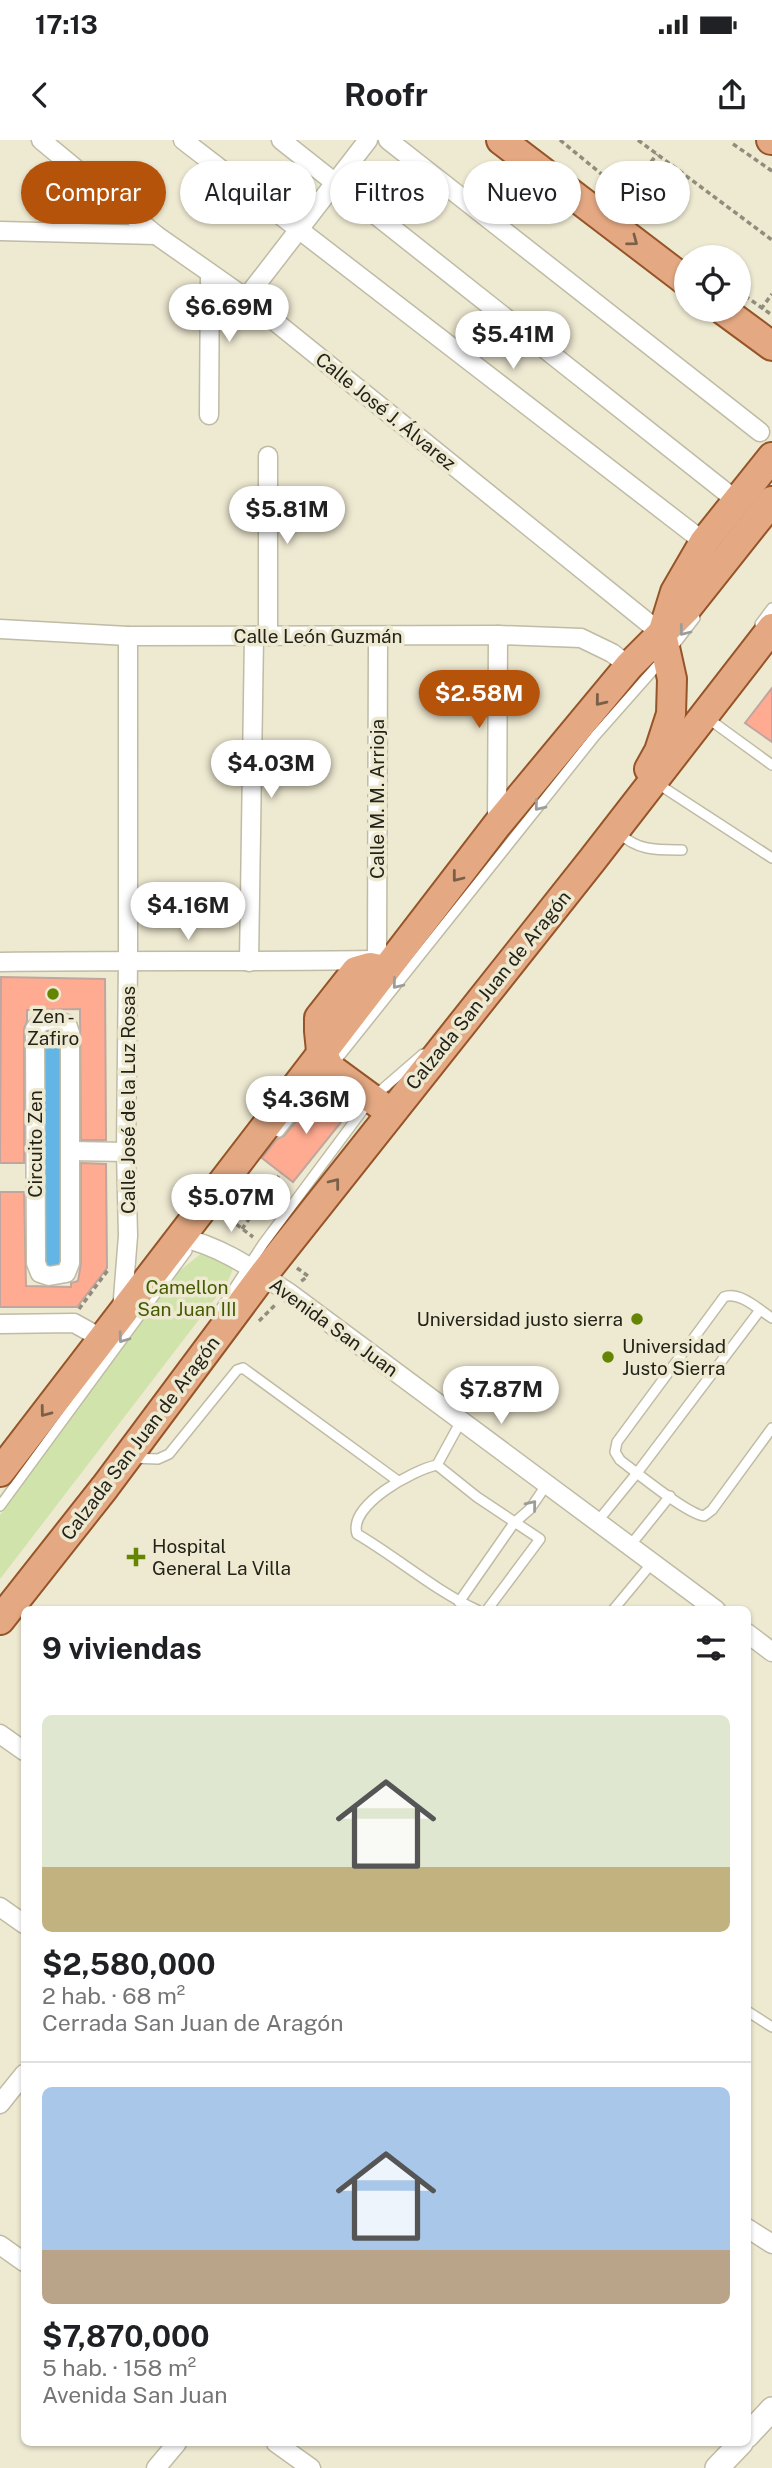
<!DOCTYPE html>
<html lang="es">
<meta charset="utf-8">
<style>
:root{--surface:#fff;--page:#f6f6f6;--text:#202124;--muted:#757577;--line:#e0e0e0;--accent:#b45309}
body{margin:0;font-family:"Public Sans",sans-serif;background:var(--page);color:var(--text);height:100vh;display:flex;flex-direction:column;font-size:26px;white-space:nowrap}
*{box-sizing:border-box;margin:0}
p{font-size:23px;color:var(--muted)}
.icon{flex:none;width:38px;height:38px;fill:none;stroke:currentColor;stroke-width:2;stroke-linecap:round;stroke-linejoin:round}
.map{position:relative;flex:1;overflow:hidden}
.sheet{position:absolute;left:21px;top:1466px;width:730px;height:840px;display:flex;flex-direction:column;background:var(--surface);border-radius:10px;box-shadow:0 2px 5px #0004}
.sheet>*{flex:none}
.guide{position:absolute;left:21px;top:21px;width:732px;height:63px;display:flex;gap:14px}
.controls{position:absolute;left:674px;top:105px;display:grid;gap:14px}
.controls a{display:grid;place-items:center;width:77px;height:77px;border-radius:50%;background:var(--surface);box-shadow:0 2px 5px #0004;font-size:35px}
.price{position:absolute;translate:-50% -60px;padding:0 16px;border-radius:24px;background:#fff;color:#222;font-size:23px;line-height:46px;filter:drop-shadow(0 2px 4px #0008)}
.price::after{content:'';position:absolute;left:50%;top:42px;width:21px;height:16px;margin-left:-10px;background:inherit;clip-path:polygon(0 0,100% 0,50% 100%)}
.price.on{background:var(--accent);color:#fff}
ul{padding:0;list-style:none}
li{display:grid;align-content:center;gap:14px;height:371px;padding:0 21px}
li+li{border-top:2px solid var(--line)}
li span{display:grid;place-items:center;height:217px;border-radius:10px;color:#555}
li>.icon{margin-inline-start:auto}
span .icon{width:126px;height:126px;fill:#fffc;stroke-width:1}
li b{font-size:30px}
h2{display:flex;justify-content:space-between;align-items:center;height:84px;padding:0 21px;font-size:30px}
.chip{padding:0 24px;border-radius:32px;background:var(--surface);box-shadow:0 2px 5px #0004;font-size:24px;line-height:63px}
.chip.on{background:var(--accent);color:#fff}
.status{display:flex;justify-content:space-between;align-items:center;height:49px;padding:0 35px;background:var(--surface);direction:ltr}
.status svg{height:19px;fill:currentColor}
header{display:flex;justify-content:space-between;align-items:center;height:91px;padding:0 21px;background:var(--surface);font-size:32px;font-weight:700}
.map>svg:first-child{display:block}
.green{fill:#cfe3aa}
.water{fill:#62b5e4}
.building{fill:#ffab91;stroke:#c0a69e;stroke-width:2}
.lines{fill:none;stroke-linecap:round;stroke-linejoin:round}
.service-casing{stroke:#bfbba4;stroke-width:12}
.minor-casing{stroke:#bfbba4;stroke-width:21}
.tertiary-casing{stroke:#bfbba4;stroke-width:26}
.primary-casing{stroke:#955529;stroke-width:32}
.path{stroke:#908d7c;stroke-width:3.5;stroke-dasharray:5 3.5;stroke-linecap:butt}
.service{stroke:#fff;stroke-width:9}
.minor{stroke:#fff;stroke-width:18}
.tertiary{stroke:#fff;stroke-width:23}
.primary{stroke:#e4a983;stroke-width:28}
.oneway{stroke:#7a5f49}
.oneway2{stroke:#9c9c98}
.poi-dot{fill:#638501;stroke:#eee9d1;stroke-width:2.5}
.labels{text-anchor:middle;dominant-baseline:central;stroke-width:7;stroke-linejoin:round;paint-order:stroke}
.street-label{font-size:19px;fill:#24231a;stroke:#eee9d1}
.poi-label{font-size:19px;fill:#24231a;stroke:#eee9d1;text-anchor:start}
.park-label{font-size:19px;fill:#465b00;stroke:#eee9d1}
</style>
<div class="status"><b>17:13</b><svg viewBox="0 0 49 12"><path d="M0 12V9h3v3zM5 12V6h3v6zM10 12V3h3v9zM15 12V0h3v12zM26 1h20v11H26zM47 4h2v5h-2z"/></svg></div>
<header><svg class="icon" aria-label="back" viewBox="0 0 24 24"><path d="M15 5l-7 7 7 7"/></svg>Roofr<svg class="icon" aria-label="share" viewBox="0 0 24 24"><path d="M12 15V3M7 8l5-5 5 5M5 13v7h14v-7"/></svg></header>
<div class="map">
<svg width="772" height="2328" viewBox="0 0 772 2328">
<rect width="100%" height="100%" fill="#eee9d1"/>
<!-- green -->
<path class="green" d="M203,1112L236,1122L227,1143L0,1439V1375L177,1133Z"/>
<!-- water -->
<path class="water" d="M43,890H63L64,1127L43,1128Z"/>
<!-- building -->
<g class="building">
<path d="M772,548V602L745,583Z"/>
<path d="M1,837L105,839L106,1000H81L80,869L27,870V881L24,889V1023H0Z"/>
<path d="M323,949L350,971L293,1042L262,1018L277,999L284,996Z"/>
<path d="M81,1023L106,1024L107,1128L77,1167H0V1052H24L26,1146L71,1147V1143L78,1141L81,1123Z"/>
</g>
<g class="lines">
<!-- service casing -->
<g class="service-casing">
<g id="service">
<path d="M760,484L772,468"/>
<path d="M672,508L695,478"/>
<path d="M706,577L772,625"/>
<path d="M655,642L772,718"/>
<path d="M619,693C638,711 657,710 682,710"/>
<path d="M279,992L595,596L663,519"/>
<path d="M220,1170L263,1104L371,959L423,914"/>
<path d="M772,1178C759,1170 740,1151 724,1157L617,1302L615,1312L620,1320C637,1333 687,1374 704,1376L712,1370L772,1288"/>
<path d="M461,1281L437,1325C413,1330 348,1365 357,1394C398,1418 434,1450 477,1470"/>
<path d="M132,1318L158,1319L169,1314L237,1230L243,1228L398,1341"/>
<path d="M437,1325L477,1357L540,1399L487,1470"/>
<path d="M0,1366L187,1111"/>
<path d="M597,1382L637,1333L760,1170"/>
<path d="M629,1407L670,1356"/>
<path d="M459,1462L514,1383L530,1369L547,1344"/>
<path d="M613,1470L652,1423"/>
<path d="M747,1871L772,1887"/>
</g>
</g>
<!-- minor casing -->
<g class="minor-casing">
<g id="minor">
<path d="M41,0L156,95L246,158L662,494"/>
<path d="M183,0L704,402"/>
<path d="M281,0L737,361"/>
<path d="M388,0L760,292"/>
<path d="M0,91L156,95"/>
<path d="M246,158L368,0"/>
<path d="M209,275L210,133"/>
<path d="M0,489L128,496L498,495L581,498L612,513L629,526"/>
<path d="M268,496V316"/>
<path d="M497,684L498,495"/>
<path d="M377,820L378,497"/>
<path d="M0,822C123,820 246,822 370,820"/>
<path d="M249,822L254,496"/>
<path d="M57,880L67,884L70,893V1123L66,1133L49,1136L40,1133L36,1123L35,894V889L42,881Z"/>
<path d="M71,1011L126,1012"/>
<path d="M179,1097C221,1106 253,1129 288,1152L716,1470"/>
<path d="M122,1171L128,1096L126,1012L128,819V496"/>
<path d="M0,1184L74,1183L101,1198"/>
<path d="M747,1493L772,1512"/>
<path d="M0,1594L24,1611"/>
<path d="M0,1767L24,1784"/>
<path d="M0,1964L24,1934"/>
<path d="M747,2088L772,2104"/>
<path d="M0,2105L24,2122"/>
<path d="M276,2303L311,2328"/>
<path d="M156,2328L177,2303"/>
</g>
</g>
<!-- tertiary casing -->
<g class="tertiary-casing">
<g id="tertiary">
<path d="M747,2296L772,2269"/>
<path d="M717,2328L741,2303"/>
</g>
</g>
<!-- primary casing -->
<g class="primary-casing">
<g id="primary">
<path d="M501,0L686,141"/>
<path d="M771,0H772"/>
<path d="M723,170L772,206"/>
<path d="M649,629L659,611L671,574L672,539L662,494L675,452L704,402L772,317"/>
<path d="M384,830L370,827L356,831L319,878V891L321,911L330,928L390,972"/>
<path d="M0,1332L497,685L629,526L687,468L772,361"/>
<path d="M0,1480L105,1347L263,1135L593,719L772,488"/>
</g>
</g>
<!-- path -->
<g class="path">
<path d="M560,0L627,55"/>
<path d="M638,0L772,100"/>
<path d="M733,4L772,31"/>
<path d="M621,63L657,14"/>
<path d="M738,151L772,175"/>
<path d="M761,169L772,154"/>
<path d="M223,1074L253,1097"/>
<path d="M242,1089L281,1033"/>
<path d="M297,1128L308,1136L300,1142"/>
<path d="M79,1169L108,1130"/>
<path d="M259,1181L276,1164"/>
</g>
<!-- service -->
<use href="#service" class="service"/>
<!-- minor -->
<use href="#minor" class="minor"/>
<!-- tertiary -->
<use href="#tertiary" class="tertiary"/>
<!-- primary -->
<use href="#primary" class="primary"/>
</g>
<!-- one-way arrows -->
<defs><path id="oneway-chevron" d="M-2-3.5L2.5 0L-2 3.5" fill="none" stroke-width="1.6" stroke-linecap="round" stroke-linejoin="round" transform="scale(1.75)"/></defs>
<g class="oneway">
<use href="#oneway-chevron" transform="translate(633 101) rotate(37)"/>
<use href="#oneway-chevron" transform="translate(600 561) rotate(129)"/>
<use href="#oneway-chevron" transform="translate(457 737) rotate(128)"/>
<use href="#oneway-chevron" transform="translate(335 1043) rotate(-52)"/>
<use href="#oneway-chevron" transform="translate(45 1272) rotate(127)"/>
</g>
<g class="oneway2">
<use href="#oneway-chevron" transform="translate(684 491) rotate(128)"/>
<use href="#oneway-chevron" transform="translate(539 666) rotate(129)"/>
<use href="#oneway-chevron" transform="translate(397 844) rotate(129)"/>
<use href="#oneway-chevron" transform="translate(123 1198) rotate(126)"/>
<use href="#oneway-chevron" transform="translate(532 1365) rotate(-51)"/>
</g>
<!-- markers -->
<g class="poi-dot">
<circle cx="53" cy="854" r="7"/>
<circle cx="637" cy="1179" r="7"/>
<circle cx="608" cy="1217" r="7"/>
<path d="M132.5 1406.5h7v7h7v7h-7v7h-7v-7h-7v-7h7z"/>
</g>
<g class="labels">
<!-- street labels -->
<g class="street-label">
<text transform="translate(386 271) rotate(39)">Calle José J. Álvarez</text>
<text x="318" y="496">Calle León Guzmán</text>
<text transform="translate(377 659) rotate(-90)">Calle M. M. Arrioja</text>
<text transform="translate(488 850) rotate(-51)">Calzada San Juan de Aragón</text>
<text transform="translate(128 960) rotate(-90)">Calle José de la Luz Rosas</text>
<text transform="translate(35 1004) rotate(-90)">Circuito Zen</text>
<text transform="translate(334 1187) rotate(36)">Avenida San Juan</text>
<text transform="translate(140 1298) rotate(-53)">Calzada San Juan de Aragón</text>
</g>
<!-- poi labels -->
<g class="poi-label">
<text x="53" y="876" text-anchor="middle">Zen -<tspan x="53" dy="22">Zafiro</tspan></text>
<text x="623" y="1179" text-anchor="end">Universidad justo sierra</text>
<text x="622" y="1206">Universidad<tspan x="622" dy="22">Justo Sierra</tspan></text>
<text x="152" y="1406">Hospital<tspan x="152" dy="22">General La Villa</tspan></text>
</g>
<!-- park labels -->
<g class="park-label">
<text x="187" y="1147">Camellon<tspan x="187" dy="22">San Juan III</tspan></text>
</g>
</g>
</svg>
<div class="controls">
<a><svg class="icon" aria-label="locate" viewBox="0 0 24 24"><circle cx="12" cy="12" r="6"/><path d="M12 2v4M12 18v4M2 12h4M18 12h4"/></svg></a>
</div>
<b class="price" style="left:229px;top:204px">$6.69M</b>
<b class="price" style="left:513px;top:231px">$5.41M</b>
<b class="price" style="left:287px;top:406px">$5.81M</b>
<b class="price on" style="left:479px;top:590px">$2.58M</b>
<b class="price" style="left:271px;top:660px">$4.03M</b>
<b class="price" style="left:188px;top:802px">$4.16M</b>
<b class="price" style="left:306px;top:996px">$4.36M</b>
<b class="price" style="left:231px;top:1094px">$5.07M</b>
<b class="price" style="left:501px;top:1286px">$7.87M</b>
<div class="guide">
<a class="chip on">Comprar</a>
<a class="chip">Alquilar</a>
<a class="chip">Filtros</a>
<a class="chip">Nuevo</a>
<a class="chip">Piso</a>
</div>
<section class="sheet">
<h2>9 viviendas<svg class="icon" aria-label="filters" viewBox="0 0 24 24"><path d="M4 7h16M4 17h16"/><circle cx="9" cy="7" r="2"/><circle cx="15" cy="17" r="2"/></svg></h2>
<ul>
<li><span style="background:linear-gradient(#dfe7d0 70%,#c2b280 0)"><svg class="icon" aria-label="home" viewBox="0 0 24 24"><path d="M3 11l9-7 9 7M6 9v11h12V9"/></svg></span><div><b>$2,580,000</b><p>2 hab. · 68 m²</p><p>Cerrada San Juan de Aragón</p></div></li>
<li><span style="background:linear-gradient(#a9c7e8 75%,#b9a48a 0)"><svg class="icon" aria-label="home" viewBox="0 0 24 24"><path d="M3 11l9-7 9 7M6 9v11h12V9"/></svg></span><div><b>$7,870,000</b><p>5 hab. · 158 m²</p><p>Avenida San Juan</p></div></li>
</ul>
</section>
</div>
